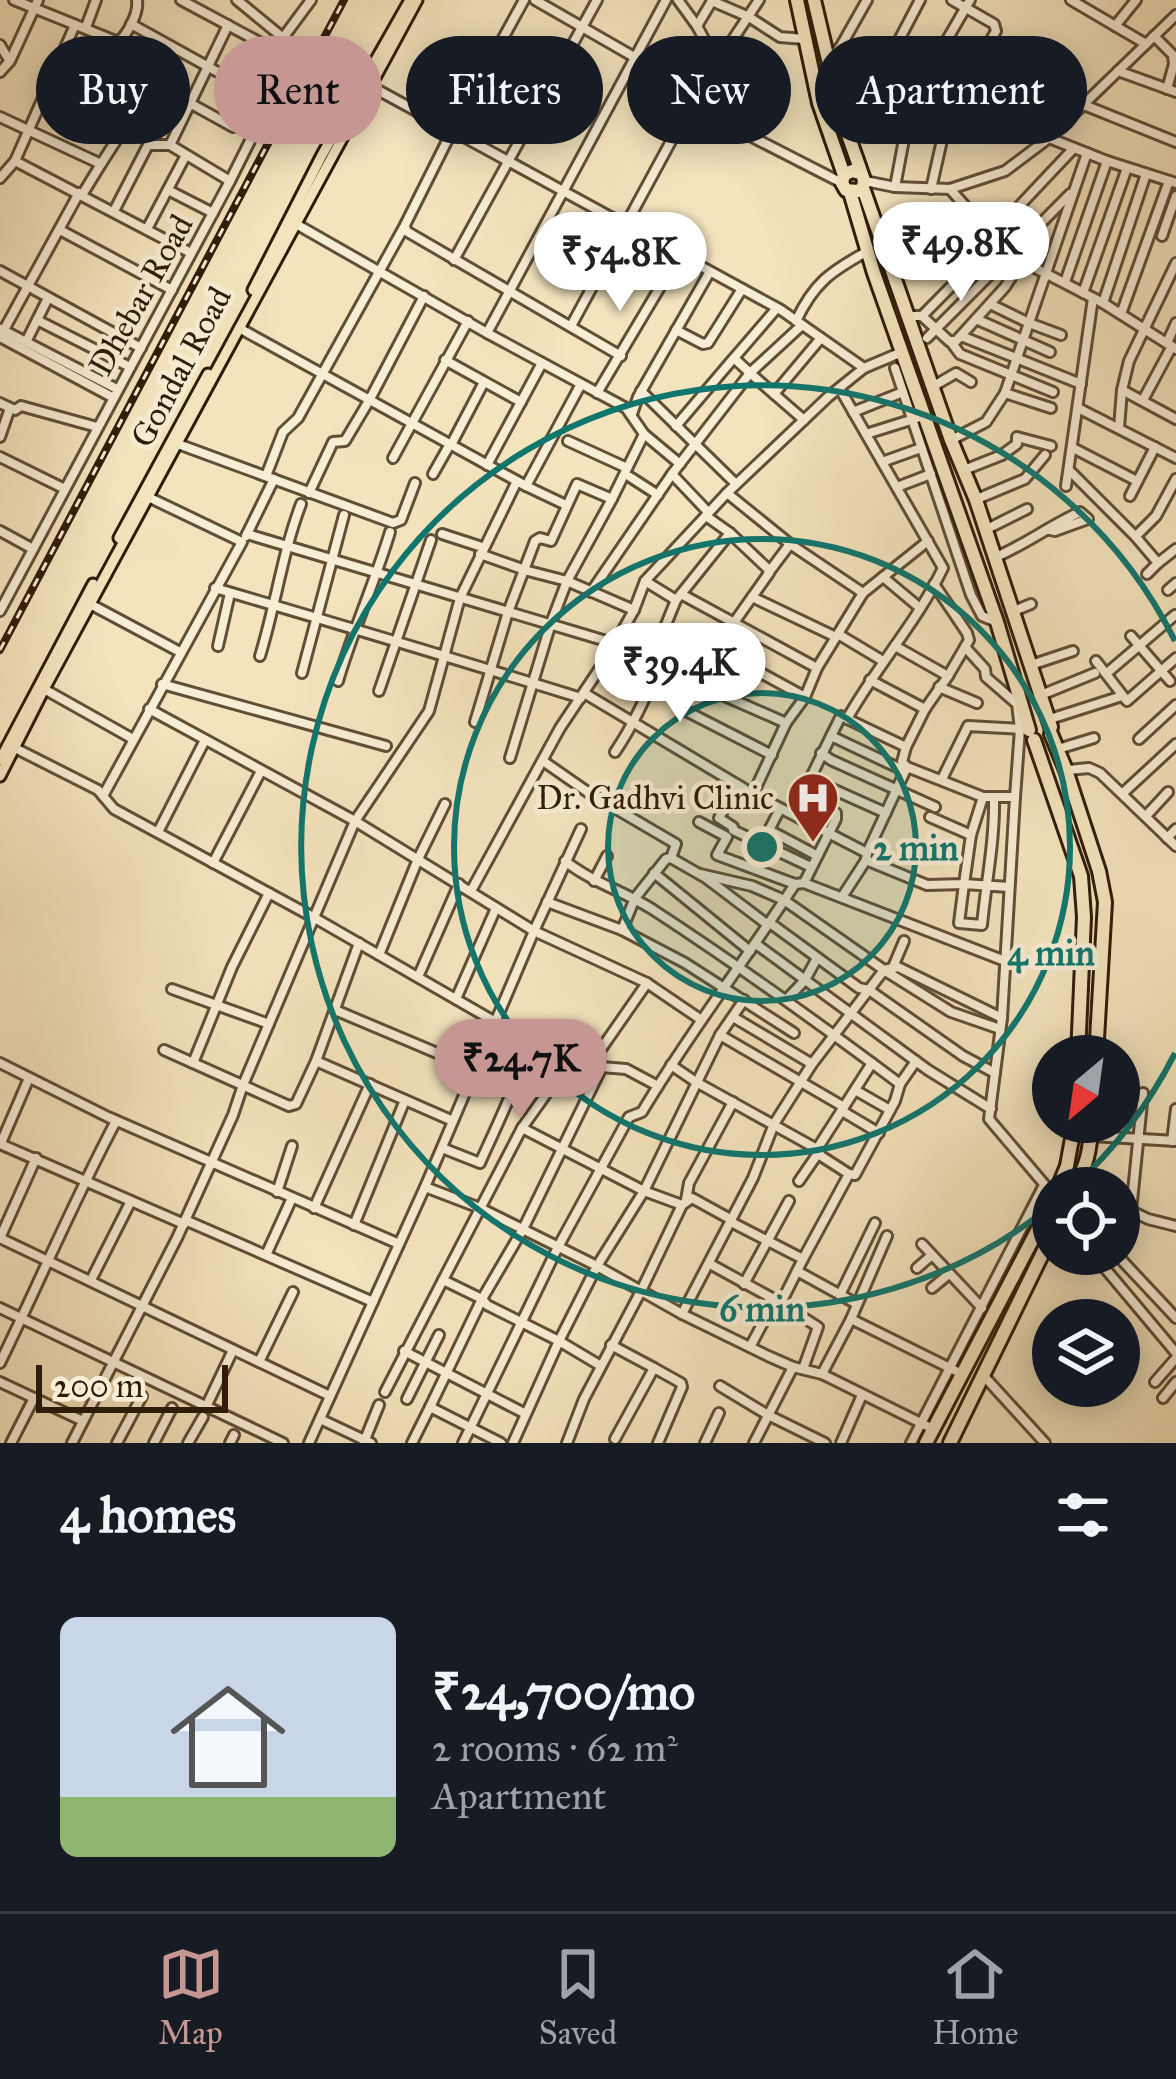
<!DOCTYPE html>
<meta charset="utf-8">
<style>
:root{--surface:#171b24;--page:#242831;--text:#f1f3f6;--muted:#9ea1a6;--line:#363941;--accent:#c59692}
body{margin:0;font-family:"IM FELL Great Primer",serif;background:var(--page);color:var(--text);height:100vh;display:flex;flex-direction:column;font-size:45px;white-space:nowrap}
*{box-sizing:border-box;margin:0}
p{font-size:39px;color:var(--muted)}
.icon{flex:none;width:66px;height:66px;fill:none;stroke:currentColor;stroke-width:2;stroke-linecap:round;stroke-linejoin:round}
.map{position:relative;height:1443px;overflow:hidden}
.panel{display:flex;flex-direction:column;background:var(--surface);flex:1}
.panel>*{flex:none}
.hud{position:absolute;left:36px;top:36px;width:1104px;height:108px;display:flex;gap:24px}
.needle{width:78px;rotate:209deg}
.controls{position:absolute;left:1032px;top:1035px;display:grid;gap:24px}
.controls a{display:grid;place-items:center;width:108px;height:108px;border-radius:50%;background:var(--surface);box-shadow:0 6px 30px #0003;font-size:60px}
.scale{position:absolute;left:36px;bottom:30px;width:192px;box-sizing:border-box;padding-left:12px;border:6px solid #2f1c09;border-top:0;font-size:33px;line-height:42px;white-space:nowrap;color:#2f1c09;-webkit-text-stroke:9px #f8edd5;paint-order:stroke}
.price{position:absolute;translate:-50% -102px;padding:0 27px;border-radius:42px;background:#fff;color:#222;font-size:39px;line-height:78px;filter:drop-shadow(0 3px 6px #0008)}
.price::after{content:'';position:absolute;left:50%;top:72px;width:36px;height:27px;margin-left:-18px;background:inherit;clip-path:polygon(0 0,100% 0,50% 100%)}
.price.current{background:var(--accent);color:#111}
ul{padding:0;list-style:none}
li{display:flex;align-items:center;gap:36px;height:300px;padding:0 60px}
li span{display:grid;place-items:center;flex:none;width:336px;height:240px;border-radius:18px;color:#555}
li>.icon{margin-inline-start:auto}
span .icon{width:144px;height:144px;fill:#fffc;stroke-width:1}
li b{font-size:51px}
h2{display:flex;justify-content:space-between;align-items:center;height:144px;padding:0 60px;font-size:51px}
.pill{padding:0 42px;border-radius:54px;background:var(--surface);box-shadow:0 6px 30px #0003;font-size:42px;line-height:108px}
.pill.current{background:var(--accent);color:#111}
.tabs{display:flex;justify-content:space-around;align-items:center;height:168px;border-top:3px solid var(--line);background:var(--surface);font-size:33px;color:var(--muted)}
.tabs a{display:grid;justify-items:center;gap:6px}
.tabs .current{color:var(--accent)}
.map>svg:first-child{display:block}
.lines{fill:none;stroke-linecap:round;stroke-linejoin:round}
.minor-casing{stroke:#604e36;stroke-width:14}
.major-casing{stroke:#2f1c09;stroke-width:15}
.highway-casing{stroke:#2f1c09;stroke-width:18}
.minor{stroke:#f8edd5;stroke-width:8}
.major{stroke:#f4e4be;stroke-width:9}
.highway{stroke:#f4e4be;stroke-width:12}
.rail-casing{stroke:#2f1c09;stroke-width:8}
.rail{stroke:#f8edd5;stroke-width:3;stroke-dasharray:9;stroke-linecap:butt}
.ring{fill:none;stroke:#0f766e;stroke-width:6}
.labels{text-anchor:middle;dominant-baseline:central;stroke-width:9;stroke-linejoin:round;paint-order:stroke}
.street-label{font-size:33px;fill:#2f1c09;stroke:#f8edd5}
.poi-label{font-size:33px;fill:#2f1c09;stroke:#f8edd5;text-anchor:end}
.centre{fill:#0f766e;stroke:#f8edd5;stroke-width:6}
.ring-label{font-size:36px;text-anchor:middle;font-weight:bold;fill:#0f766e;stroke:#f8edd5;stroke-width:9;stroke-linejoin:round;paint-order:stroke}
</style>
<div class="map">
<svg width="1176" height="1443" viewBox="0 0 1176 1443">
<rect width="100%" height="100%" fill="#f4e4be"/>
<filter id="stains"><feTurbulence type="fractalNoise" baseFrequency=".00167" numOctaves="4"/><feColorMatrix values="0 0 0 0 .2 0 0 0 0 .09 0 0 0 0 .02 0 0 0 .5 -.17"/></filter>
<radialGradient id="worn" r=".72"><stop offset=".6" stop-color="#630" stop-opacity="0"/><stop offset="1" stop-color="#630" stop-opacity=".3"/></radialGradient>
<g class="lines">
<!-- minor casing -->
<g class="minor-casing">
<g id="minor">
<path d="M14,0L118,42C128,34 139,13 137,0"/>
<path d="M181,0L274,50"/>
<path d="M237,0L282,37"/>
<path d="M524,0L452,131L405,225L406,231L621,356"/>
<path d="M535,0L662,73L706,101L752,137L842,183"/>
<path d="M678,0L697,26L717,63"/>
<path d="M1071,0L1146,44"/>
<path d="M712,1L749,17L780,37L804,39"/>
<path d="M131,24L270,101"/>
<path d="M697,26L712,1"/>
<path d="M1115,26L1136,0"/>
<path d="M86,27L96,0"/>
<path d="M1154,36L1173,55L1174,64L1167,89"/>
<path d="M0,45L9,60"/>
<path d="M829,60L841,46L867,0"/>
<path d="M130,70L233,127"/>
<path d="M1118,71L1176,92"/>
<path d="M0,72L10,61L38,0"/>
<path d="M54,74L113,98"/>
<path d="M365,83L781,310L864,368"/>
<path d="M874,88L944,124"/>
<path d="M1084,105L1176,142"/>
<path d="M841,115L856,110L867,101L920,0"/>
<path d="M0,117L101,164L82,195"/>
<path d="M1049,138L1107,161L1176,183"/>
<path d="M170,145L228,25"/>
<path d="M15,161L191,253"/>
<path d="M101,164L119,136L121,120"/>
<path d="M0,178L15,161L75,25"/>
<path d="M865,181L895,187L950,189L1005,171L1049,138L1176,15"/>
<path d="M895,187L911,102L970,0"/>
<path d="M931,189L947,118L996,31L994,24L952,0"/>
<path d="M950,189L1008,254L1103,303L1176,349"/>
<path d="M168,190L213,213"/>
<path d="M114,211L148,145H170L230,181"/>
<path d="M296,224L487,333L626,408L644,434L680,464"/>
<path d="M147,229L186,155"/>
<path d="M60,230L172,290"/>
<path d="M991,236L1074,148"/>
<path d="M1162,236L1176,196"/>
<path d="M454,260L597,0"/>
<path d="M0,271L141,348"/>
<path d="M1065,282L1107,161"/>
<path d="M1083,293L1127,168"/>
<path d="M1103,303L1146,174"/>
<path d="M990,304L1029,323L1061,335"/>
<path d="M1121,314L1169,181"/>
<path d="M908,316H922L949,341H956L1005,287L1021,262"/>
<path d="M922,316L996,241"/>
<path d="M976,319L1050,352"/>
<path d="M37,320L130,367"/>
<path d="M796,321C814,283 830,272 866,252"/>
<path d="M802,325L750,373L804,420"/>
<path d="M571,326L696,95L759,0"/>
<path d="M239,328L526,486L566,505"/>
<path d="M1,329L117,389"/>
<path d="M676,330L703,344L708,343L742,289"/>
<path d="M487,333L666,0"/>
<path d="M961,336L1081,384"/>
<path d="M0,337L79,193"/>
<path d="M0,337L112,397"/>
<path d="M927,338L1070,194"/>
<path d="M26,342L48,298"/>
<path d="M951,342L960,354L1053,392"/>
<path d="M1167,343L1176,323"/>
<path d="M445,360L521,402"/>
<path d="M895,368L971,595L982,616L997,622"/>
<path d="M932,387L956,373L971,382"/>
<path d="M840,389L943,568C917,622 876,667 847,719"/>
<path d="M1122,390L1176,419"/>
<path d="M641,391L736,484"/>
<path d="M597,393L678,257"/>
<path d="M1005,393L1051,408"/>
<path d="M774,394L821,338"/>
<path d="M1143,400L1172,346"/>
<path d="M0,403L15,410L21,406L97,427"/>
<path d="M1078,408L1176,458"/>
<path d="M853,412L903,392"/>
<path d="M632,414L638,397L709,273"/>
<path d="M676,426L733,359"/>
<path d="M1119,428L1122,390L1129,361L1176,263"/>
<path d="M866,434L917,418"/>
<path d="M0,437L9,411"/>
<path d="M951,440L986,422L1005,393L1087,153"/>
<path d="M568,441L627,468"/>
<path d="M178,444L393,523L401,520L415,483"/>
<path d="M451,445L484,382"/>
<path d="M1073,448L1137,481"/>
<path d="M0,457L65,489"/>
<path d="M393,458L468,321"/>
<path d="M882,462L921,448"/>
<path d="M487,465L542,363"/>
<path d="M964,470L1002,455L1017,444V437L1051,446"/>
<path d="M1070,471L1135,536L1158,563L1176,549"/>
<path d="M433,474L450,444"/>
<path d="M266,476L283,432L298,418L404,227"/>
<path d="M630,477L658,495"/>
<path d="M526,486L581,384"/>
<path d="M1066,486L1093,298"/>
<path d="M897,487L931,474"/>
<path d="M309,493L333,442L345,441L370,399L424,296"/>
<path d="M727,493L790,544L863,593"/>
<path d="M1130,496L1155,447"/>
<path d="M977,499L1025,479L1045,455"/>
<path d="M708,512L672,474L750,373L734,358L777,308"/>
<path d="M706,516L730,533L768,569L769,573L733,624"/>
<path d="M987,529L1027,509"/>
<path d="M0,531L33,549"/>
<path d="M247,534L613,643"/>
<path d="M442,534L482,547"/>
<path d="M246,536L274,479"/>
<path d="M1136,536L1156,516L1176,479"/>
<path d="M480,554L528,571L567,581L634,610"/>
<path d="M996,557C1026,544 1051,525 1080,512L1088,519L1055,531L1050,530"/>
<path d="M769,572L790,544"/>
<path d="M1147,574L1158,563"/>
<path d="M883,577L920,608"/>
<path d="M645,581L676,600L681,594L817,668"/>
<path d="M934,584L967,633L969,640L965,647L985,669L986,677L1017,704L1020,729L1015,797"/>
<path d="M215,588C338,624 459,660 581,698"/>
<path d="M1168,590L1176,583"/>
<path d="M591,592L672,474"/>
<path d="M681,594L730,533"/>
<path d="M752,597L836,637"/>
<path d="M676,600L665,627L700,645L715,648L805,697"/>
<path d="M90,604L180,652"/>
<path d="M0,611L230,181L270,101L274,50L311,0"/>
<path d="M1014,611L1031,604"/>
<path d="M838,634L883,661"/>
<path d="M1131,636L1170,681"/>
<path d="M218,646L230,593"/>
<path d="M895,646L948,676L925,709"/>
<path d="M260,656C276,604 282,554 301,504"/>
<path d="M609,657L655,676L702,686L786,723"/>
<path d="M1096,661L1127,701L1176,658"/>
<path d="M1031,665L1073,651"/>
<path d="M302,673L344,515"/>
<path d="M1107,673L1175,615"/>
<path d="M948,676L965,647"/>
<path d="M870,680L925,709L906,747L902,762L907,767"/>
<path d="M338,681C353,630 375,582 390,532"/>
<path d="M162,684L386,746"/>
<path d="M939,687L977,703"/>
<path d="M44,689L133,739"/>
<path d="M379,691L431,540"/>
<path d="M584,693L753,794L867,853L866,860L927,885L964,884L971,835L983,797"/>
<path d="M1041,695L1095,673"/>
<path d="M725,696L741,662"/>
<path d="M149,709L355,821L534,931L425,1187L309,1443"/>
<path d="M684,710L772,755"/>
<path d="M1050,719L1122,696"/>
<path d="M475,722L508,612L535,541L540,538L551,541L577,484L612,499"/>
<path d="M831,736L841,716L906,747"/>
<path d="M1139,739L1176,705"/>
<path d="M9,745L98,790L114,809L313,917L525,1039C530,1061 491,1137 480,1163L442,1148"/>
<path d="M1058,749L1094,738"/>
<path d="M615,752C636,721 650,689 663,654L653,649L665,627"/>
<path d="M821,753L831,760L935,807"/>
<path d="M510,758L551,623L567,581L612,499L644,434"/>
<path d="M543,761L589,793L676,844L671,858L666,859L635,898L622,930"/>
<path d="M1068,770L1089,768L1100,773L1176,846"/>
<path d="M942,779L968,726L1021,729"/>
<path d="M738,785L719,818L733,827V830L811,867"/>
<path d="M1123,793L1176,744"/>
<path d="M753,794L786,723L805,697L817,668L863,593L928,541"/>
<path d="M103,796L242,542L144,495"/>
<path d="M994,797C995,841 986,882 982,925L959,923L964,884L1009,887"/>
<path d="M780,809L769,830L816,855"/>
<path d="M886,813L810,779L831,736L905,771"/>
<path d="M1146,816L1168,792"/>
<path d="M930,817L971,835"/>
<path d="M699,822L727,837L717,855L795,884L804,883L1005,961"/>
<path d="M581,829L534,931L647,983L700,1019"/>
<path d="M158,832L205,740"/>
<path d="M1167,838L1176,829"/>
<path d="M867,853L907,767L983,797H1015L1002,1018L989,1119L1050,1191"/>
<path d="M671,858L706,878L768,925"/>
<path d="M565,861C593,883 626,892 655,911C739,966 820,1024 900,1084"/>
<path d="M213,863L261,771"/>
<path d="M654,873L750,951"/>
<path d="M594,881L607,856"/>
<path d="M804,883L836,819V813"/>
<path d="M471,891L560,728L608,656L634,610L645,581L727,493L828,397L864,368L902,352"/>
<path d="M842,897L866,860"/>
<path d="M547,902L622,930L685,963L794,1033"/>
<path d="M770,923L859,988L869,990L963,1056L995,1073"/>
<path d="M756,944L928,1070L991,1109"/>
<path d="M379,955L418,859L445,804"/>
<path d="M893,967L904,941"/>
<path d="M884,970L951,1012L1000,1029"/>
<path d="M884,970L898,967L1002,1018"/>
<path d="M418,977L459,884"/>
<path d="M172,989L269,1024"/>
<path d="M456,999L496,908"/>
<path d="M786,1000L805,980L817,958"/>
<path d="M335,1010L475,1069"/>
<path d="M733,1017L812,1064"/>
<path d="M720,1035L844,1107"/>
<path d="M164,1050L289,1106L296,1104L316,1061L359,943"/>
<path d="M316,1061L453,1121"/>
<path d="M0,1063L108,1117L399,1244"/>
<path d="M193,1063L232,967L269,893"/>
<path d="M671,1065L696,1082L817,1149L821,1156L849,1174L803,1259L731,1222"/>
<path d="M601,1067L626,1069L658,1086"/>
<path d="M517,1075L548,1090"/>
<path d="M855,1090L890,1110"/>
<path d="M842,1111L879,1133"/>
<path d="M522,1128L569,1062"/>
<path d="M1091,1136L1176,1141"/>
<path d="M1172,1141L1176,1109"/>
<path d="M1,1143L29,1078"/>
<path d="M0,1144L184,1224"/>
<path d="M817,1149L872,1063"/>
<path d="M849,1174L855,1175L895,1101L900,1084L916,1061"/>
<path d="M799,1181L819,1152"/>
<path d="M425,1187L480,1208L597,1266L682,1314L768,1356L793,1367L822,1374L933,1429"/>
<path d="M277,1192L292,1146"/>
<path d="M686,1200L689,1183L733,1102"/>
<path d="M1119,1205L1148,1219L1176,1226"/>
<path d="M314,1208L370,1084"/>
<path d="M1131,1211L1143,1093"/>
<path d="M185,1220L373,1302"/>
<path d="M354,1225L405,1100"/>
<path d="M0,1238L330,1396"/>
<path d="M0,1238L36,1158"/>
<path d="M922,1244L982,1308"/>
<path d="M1093,1254L1176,1353"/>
<path d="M1116,1254L1176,1318"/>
<path d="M266,1255L292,1198"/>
<path d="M710,1264L781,1303L803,1259"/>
<path d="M917,1268L932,1255"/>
<path d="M797,1271L857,1304"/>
<path d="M91,1280L131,1201"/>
<path d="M744,1284L789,1201"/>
<path d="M932,1288L949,1274"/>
<path d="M840,1295L875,1223"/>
<path d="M781,1303L818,1327L803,1369"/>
<path d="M0,1308L283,1443"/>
<path d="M682,1314L753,1178L774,1124L812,1064L884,970L784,900L752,886L700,874"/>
<path d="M851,1319L962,1374"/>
<path d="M611,1345L654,1368L615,1439"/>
<path d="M750,1347L775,1300"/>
<path d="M404,1351L524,1413"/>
<path d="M259,1362L293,1292"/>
<path d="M0,1363C39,1283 74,1200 116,1121"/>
<path d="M601,1366L559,1341L487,1305L482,1299L443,1280L522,1128L644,1191L682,1205"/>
<path d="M654,1368L681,1383L682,1387L658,1443"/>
<path d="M822,1374L851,1319L887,1236"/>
<path d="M983,1375L1045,1443"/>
<path d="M0,1382L83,1421"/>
<path d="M1155,1382L1176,1358"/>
<path d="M720,1386L768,1415L825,1443"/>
<path d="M385,1392L443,1280"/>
<path d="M1163,1398L1176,1382"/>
<path d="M407,1399L439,1335"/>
<path d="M206,1407L233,1350"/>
<path d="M430,1407L482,1299L523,1229L600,1071L599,1052L647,983"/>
<path d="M320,1419L371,1443"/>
<path d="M364,1442L379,1405"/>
<path d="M11,1443L34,1398"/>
<path d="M72,1443L177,1238L233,1115L243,1085L355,821L429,711L460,598L517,481"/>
<path d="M117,1443L142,1396"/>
<path d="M154,1443L172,1408"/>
<path d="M188,1443L203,1417"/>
<path d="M230,1443L234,1435"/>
<path d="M412,1443L430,1407L501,1443"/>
<path d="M463,1443L558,1247L629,1117L642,1112C689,1033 745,961 795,884"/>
<path d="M513,1443L559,1341L597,1266L644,1191L720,1035L744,1000"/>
<path d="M567,1443L584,1399L641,1291L682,1205L692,1198L732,1220"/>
<path d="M705,1443L719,1413"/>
<path d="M754,1443L793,1367"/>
<path d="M841,1443L862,1395"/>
<path d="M911,1443L1044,1185"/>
</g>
</g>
<!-- major casing -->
<g class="major-casing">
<g id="major">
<path d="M253,290L322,155L410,0"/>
<path d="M119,538L208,374"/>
<path d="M0,760L93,584"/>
<path d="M0,776L44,689L417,0"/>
</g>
</g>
<!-- highway casing -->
<g class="highway-casing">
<g id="highway">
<path d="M797,0L819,103L844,175"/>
<path d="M814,0L841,115L864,180L863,188L858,191L846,190L842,183L844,175L852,171L860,173"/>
<path d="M863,188L951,440L976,500L1051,727"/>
<path d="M850,192L874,273L997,622L1029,730"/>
<path d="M1051,734L1066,770L1099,871L1105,902L1096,1056"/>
<path d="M1034,740L1081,876L1084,917L1078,1056"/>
<path d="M1058,1188L1067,1166L1075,1122"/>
<path d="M1071,1188C1088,1170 1090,1146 1092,1122"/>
<path d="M926,1443L1050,1206"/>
<path d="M950,1443L1053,1232"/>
</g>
</g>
<!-- minor -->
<use href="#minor" class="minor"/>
<!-- major -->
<use href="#major" class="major"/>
<!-- highway -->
<use href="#highway" class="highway"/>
<!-- rail casing -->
<g class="rail-casing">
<path id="rail" d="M0,650L344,0"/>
</g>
<!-- rail -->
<use href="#rail" class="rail"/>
</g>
<!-- distance rings -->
<circle cx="762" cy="847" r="154" fill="#0f766e" fill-opacity=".12"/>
<g class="ring">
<circle cx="762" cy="847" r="154"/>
<circle cx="762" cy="847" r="308"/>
<path d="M1175 1053A461 461 0 0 1 1073 1187M1052 1205A461 461 0 1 1 1175 641"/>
</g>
<!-- icons -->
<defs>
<g id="hospital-pin" transform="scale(2.7)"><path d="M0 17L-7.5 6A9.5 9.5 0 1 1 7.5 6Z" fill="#8f2418" stroke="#f8edd5"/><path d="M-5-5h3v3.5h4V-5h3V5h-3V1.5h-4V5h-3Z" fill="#fff"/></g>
</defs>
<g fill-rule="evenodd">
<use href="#hospital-pin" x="813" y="798"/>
</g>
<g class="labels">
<!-- street labels -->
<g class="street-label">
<text transform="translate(141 295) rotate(-61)">Dhebar Road</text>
<text transform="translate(181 367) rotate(-62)">Gondal Road</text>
</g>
<!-- poi labels -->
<g class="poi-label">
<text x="774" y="798">Dr. Gadhvi Clinic</text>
</g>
</g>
<circle cx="762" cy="847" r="18" class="centre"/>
<g class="ring-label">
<text x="916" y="860">2 min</text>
<text x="1051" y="965">4 min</text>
<text x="762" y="1321">6 min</text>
</g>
<rect width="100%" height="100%" filter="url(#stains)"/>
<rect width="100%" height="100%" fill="url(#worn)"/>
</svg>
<div class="controls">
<a><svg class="needle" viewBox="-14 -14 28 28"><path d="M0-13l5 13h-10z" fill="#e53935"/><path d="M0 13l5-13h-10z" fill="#9ea1a6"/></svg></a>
<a><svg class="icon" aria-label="locate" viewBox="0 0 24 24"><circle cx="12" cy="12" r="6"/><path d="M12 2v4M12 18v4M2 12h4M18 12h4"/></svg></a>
<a><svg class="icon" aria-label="layers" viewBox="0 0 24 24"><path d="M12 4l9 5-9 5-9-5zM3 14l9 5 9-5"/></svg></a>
</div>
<div class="scale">200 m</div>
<b class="price" style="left:961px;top:304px">₹49.8K</b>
<b class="price" style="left:620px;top:314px">₹54.8K</b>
<b class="price" style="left:680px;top:725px">₹39.4K</b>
<b class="price current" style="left:521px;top:1121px">₹24.7K</b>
<div class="hud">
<a class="pill">Buy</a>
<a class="pill current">Rent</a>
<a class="pill">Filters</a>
<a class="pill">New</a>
<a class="pill">Apartment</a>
</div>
</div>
<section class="panel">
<h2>4 homes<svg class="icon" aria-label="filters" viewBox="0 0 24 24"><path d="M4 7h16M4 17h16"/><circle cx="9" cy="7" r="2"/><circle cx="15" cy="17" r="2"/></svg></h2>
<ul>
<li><span style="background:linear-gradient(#c9d6e8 75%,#8fb573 0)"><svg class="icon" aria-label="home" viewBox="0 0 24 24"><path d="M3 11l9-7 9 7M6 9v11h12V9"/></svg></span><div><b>₹24,700/mo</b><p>2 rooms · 62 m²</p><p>Apartment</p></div></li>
</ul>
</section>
<nav class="tabs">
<a class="current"><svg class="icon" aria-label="map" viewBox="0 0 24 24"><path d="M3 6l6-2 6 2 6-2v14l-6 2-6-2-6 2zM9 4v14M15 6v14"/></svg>Map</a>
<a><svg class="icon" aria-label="saved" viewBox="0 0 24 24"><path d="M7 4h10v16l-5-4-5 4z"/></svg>Saved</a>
<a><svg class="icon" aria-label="home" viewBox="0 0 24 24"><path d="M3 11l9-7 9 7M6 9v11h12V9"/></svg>Home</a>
</nav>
